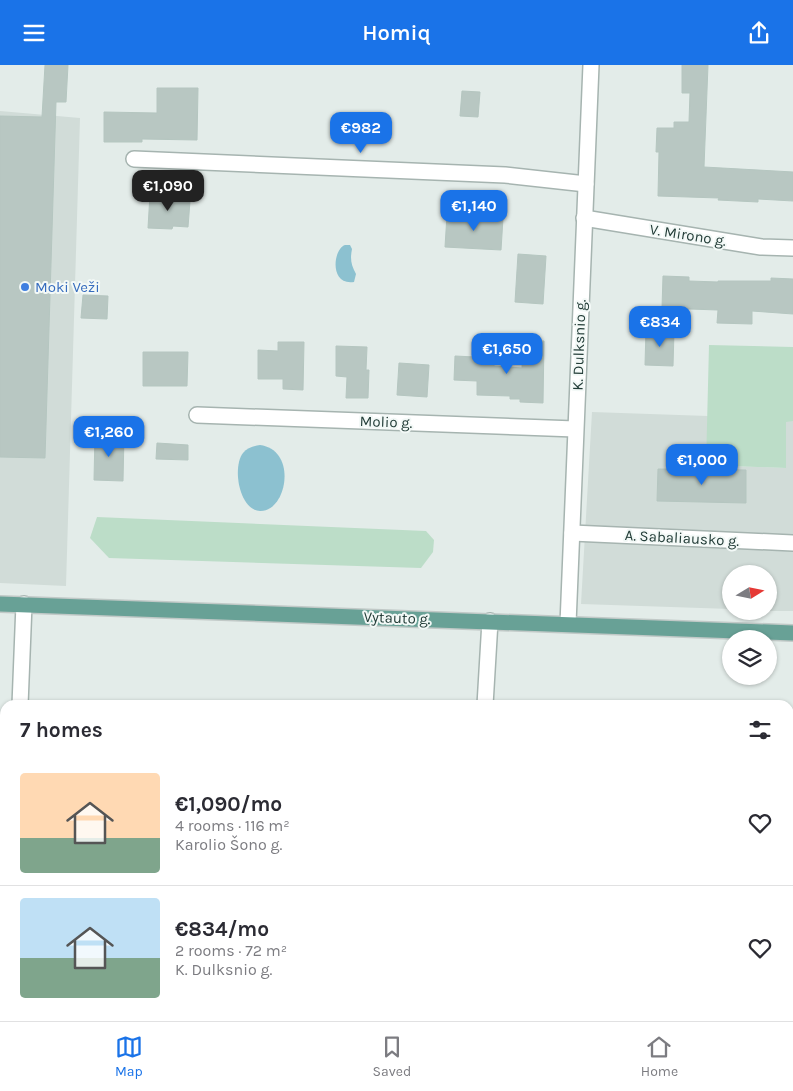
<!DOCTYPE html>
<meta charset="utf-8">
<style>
:root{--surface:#fff;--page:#f2f2f3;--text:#2b2b33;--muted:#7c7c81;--line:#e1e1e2;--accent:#1a73e8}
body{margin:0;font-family:Karla,sans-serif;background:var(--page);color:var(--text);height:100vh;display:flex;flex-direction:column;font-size:19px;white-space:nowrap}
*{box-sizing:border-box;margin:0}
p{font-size:16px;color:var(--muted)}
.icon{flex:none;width:28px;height:28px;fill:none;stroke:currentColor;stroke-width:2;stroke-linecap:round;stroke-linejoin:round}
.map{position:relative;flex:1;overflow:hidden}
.drawer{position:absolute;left:0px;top:635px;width:794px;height:321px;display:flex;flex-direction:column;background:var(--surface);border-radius:15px 15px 0 0;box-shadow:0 1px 4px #0004}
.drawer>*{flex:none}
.needle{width:32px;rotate:80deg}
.fabs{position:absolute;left:722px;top:500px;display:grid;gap:10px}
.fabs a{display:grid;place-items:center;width:55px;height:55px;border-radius:50%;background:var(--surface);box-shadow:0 1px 4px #0004;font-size:25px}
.price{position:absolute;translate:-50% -42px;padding:0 11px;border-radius:10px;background:var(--accent);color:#fff;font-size:16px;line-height:32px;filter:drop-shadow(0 1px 2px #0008)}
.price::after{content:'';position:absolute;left:50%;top:30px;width:15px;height:11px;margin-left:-8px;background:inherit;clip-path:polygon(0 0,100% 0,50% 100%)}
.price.selected{background:#222;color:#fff}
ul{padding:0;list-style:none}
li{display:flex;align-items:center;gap:15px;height:125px;padding:0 20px}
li+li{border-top:1px solid var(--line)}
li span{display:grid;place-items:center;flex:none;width:140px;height:100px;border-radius:5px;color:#555}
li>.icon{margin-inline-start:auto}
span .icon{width:60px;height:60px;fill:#fffc;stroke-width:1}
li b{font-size:21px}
h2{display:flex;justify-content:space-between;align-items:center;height:60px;padding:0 20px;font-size:21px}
header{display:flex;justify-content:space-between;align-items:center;height:65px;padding:0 20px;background:var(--accent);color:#fff;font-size:22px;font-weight:600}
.dock{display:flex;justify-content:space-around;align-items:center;height:70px;border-top:1px solid var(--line);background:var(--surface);font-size:14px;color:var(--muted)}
.dock a{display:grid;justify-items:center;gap:2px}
.dock .selected{color:var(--accent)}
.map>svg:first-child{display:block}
.built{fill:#d1dcd8}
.green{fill:#bcddc8}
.water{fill:#8cc1d0}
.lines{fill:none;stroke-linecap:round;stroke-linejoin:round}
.stream{stroke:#8cc1d0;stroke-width:5}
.building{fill:#b8c7c2;stroke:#b5c6c0}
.minor-casing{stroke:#a6b4b0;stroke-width:18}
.primary-casing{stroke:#c1c9c7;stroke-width:18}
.minor{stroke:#fff;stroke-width:15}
.primary{stroke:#68a196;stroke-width:15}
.shop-dot{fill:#3f7fe0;stroke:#f3f9f7;stroke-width:2}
.labels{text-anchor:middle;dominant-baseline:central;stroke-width:4;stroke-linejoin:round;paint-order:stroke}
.street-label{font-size:15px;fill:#233d38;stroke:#f3f9f7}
.shop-label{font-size:15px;fill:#366cbe;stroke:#f3f9f7;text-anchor:start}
</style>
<header><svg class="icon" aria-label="menu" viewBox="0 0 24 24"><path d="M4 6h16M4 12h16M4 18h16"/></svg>Homiq<svg class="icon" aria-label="share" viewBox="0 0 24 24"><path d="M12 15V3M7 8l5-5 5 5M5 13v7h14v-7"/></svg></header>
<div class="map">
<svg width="793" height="956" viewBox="0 0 793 956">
<rect width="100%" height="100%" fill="#e3ece9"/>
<!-- built -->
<g class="built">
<path d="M0,46L80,53L66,521L0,518Z"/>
<path d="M592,347L708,351L706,400L786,403V356H793V546H769V509H731V544L581,539Z"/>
</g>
<!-- green -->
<g class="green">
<path d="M709,280L793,282V356L786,357V403L706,400Z"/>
<path d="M97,452L426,466L434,475L433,487L421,503L109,493L90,473Z"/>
</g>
<!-- water -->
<g class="water">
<path d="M345,180H350L352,184C350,194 351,200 356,209L354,217C329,221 333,184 345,180Z"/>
<path d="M260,380C298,385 287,447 260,446C239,445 232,402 243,388C247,383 254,381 260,380Z"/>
</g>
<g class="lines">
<!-- stream -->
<g class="stream">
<path d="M789,866L793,865"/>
<path d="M400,956L425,951"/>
</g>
</g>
<!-- building -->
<g class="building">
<path d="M45,0H68L66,37H56L45,393L0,392V51L42,52Z"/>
<path d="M682,0H708L704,102L793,107V136L758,134V137L718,135L719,133L658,131L659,87H656L657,63H674V57H689L690,28H682Z"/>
<path d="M157,23H198L197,75L142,74V77H104V47L157,48Z"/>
<path d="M462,26L480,27L478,52L460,51Z"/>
<path d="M150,129L174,130V135L190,136L188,162L173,161L172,164L148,163Z"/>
<path d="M447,150L503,153L501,185L445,182Z"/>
<path d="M518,189L546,191L543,239L515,237Z"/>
<path d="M663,211L689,212V216L718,217V216H771V213L793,214V249L752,246V259L717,258L718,245L662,243Z"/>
<path d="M83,230L108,231L107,254L81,253Z"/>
<path d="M646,265L674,266L673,301L645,300Z"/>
<path d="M523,275L544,276L543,338L520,337V334H510V331L477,330V316L454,315L455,291L494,293V301L522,303Z"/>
<path d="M278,277H304L303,325L283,324V314H258V285L278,286Z"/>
<path d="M336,281L367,282L366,305H369L368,333H346L347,312L336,311Z"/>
<path d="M143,287H188L187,321H143Z"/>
<path d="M399,298L429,300L427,332L397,330Z"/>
<path d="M95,370H124L123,416L94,415Z"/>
<path d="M157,378L188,380V395L156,394Z"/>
<path d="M658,404L746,405V438L657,436Z"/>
</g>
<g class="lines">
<!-- minor casing -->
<g class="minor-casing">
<g id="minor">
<path d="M134,94L505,110L586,119"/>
<path d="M584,153L761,182L793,183"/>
<path d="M197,350L575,364"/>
<path d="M572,468L793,478"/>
<path d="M568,559L591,0"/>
<path d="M20,640L24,539"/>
<path d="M485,640L490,556"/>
<path d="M11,951V956"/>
<path d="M472,951V956"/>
</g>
</g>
<!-- primary casing -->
<g class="primary-casing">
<path id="primary" d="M0,539L793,568"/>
</g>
<!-- minor -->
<use href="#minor" class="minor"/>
<!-- primary -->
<use href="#primary" class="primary"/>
</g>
<!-- markers -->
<circle class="shop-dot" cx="25" cy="222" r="5"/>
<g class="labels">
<!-- street labels -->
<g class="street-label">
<text transform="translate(688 170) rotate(9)">V. Mirono g.</text>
<text transform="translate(579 280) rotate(-88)">K. Dulksnio g.</text>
<text transform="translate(386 357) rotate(2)">Molio g.</text>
<text transform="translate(682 473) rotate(3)">A. Sabaliausko g.</text>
<text transform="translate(397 553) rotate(2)">Vytauto g.</text>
</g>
<!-- shop labels -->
<g class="shop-label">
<text x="35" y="222">Moki Veži</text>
</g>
</g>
</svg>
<div class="fabs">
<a><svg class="needle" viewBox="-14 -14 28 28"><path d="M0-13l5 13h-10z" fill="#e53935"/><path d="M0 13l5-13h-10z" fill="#7c7c81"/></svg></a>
<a><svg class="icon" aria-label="layers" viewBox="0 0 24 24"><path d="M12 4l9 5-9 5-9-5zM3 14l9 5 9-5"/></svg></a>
</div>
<b class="price" style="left:361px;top:89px">€982</b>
<b class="price selected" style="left:168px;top:147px">€1,090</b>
<b class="price" style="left:474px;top:167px">€1,140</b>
<b class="price" style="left:660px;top:283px">€834</b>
<b class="price" style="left:507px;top:310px">€1,650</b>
<b class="price" style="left:109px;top:393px">€1,260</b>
<b class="price" style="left:702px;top:421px">€1,000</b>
<section class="drawer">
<h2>7 homes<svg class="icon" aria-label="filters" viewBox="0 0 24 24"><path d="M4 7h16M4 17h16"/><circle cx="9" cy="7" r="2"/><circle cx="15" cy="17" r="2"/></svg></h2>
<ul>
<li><span style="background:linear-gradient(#ffd9b3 65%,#7fa58c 0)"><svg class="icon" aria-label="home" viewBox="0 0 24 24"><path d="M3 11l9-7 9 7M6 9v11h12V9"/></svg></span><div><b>€1,090/mo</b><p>4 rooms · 116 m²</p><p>Karolio Šono g.</p></div><svg class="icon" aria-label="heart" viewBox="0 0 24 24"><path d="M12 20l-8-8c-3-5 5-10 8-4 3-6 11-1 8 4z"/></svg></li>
<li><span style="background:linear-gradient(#bfe0f5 60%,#7fa58c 0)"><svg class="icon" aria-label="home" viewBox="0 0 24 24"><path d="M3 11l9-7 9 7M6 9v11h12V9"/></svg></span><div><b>€834/mo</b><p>2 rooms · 72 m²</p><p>K. Dulksnio g.</p></div><svg class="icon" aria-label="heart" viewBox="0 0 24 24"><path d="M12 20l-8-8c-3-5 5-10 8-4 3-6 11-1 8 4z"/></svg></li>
</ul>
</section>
</div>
<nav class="dock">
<a class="selected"><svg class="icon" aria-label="map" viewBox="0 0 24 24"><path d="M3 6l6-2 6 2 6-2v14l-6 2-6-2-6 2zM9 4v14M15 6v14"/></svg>Map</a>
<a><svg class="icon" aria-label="saved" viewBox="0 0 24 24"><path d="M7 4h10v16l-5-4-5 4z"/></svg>Saved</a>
<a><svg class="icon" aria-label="home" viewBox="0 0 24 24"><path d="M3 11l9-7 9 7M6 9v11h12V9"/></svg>Home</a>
</nav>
